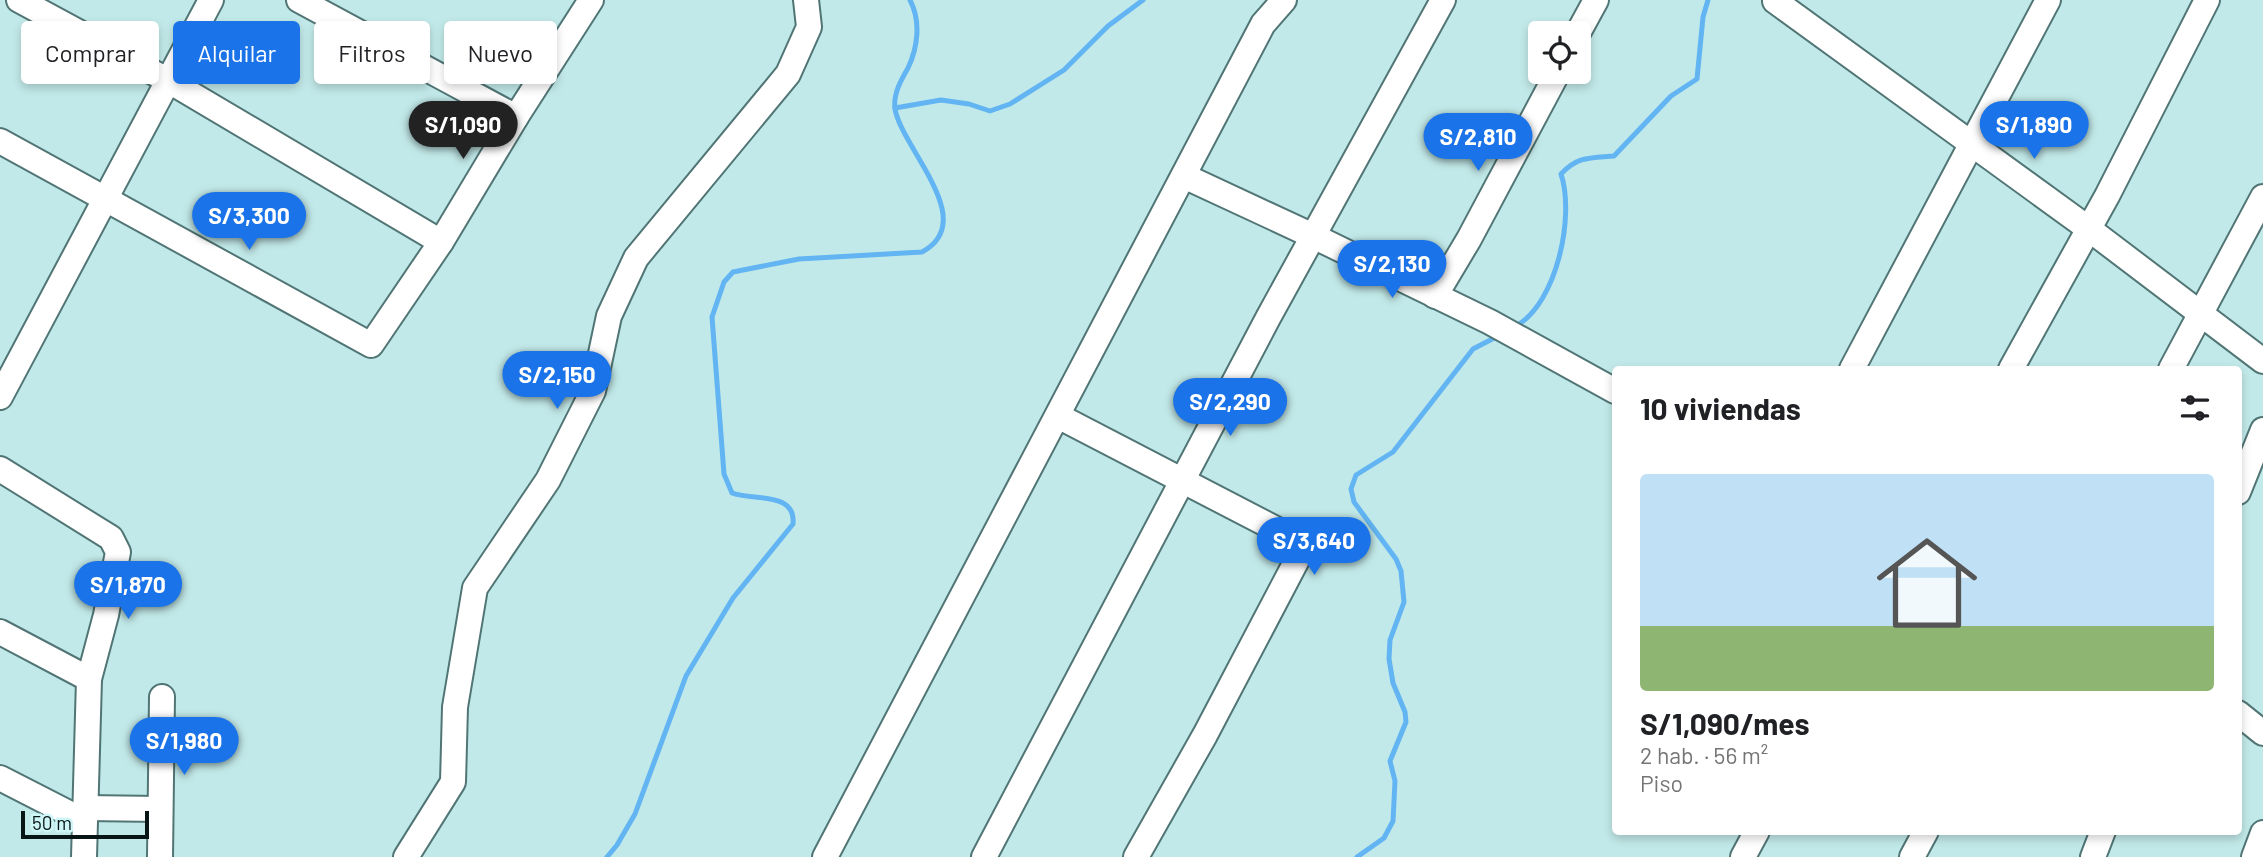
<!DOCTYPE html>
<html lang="es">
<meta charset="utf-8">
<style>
:root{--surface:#fff;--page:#f6f6f6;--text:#202124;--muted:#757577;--line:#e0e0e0;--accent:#1a73e8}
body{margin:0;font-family:Barlow,sans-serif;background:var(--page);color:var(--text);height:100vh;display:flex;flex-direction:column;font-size:26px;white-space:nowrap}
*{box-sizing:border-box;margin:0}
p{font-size:23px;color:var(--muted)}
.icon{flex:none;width:38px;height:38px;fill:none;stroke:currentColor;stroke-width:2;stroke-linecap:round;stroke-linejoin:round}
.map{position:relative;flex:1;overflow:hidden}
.side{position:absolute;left:1612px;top:366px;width:630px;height:469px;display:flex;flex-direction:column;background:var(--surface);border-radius:7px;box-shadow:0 4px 10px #0003}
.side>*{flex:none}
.hud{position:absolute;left:21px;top:21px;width:665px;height:63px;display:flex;gap:14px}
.controls{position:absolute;left:1528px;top:21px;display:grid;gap:14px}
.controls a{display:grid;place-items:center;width:63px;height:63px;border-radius:7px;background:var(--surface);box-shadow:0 4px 10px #0003;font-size:35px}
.scale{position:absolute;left:21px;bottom:18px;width:128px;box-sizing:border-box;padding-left:7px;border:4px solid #071515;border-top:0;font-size:19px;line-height:24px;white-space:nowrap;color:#071515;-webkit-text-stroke:5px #cff6f6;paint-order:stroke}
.price{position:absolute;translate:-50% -60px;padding:0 16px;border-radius:24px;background:var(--accent);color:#fff;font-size:23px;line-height:46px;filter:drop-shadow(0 2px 4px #0008)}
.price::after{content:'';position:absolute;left:50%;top:42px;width:21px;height:16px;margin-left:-10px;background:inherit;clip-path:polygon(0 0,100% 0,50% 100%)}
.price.selected{background:#222;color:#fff}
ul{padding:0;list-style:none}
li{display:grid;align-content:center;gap:14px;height:371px;padding:0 28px}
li+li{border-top:2px solid var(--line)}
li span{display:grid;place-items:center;height:217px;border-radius:7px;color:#555}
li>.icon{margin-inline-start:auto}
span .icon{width:126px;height:126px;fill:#fffc;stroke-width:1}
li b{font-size:30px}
h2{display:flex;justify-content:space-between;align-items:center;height:84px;padding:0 28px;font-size:30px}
.chip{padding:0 24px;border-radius:7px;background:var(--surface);box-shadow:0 4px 10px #0003;font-size:24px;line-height:63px}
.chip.selected{background:var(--accent);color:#fff}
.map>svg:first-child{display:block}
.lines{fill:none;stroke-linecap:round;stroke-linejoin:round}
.stream{stroke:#62b5f2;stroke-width:5}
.minor-casing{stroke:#517575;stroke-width:28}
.minor{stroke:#fff;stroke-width:24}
</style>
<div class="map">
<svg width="2263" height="857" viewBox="0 0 2263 857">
<rect width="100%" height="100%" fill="#c2e9e9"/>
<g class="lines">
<!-- stream -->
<g class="stream">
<path d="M895,108L941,100L969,104L990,111L1010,104L1064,70L1108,26L1143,0"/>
<path d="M1516,326C1557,303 1575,216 1561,174C1578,156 1590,158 1614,156L1671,96L1697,79L1703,17L1708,0"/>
<path d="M607,857L617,845L635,814L686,676L733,598L793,524C796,491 753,501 732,493L724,474L712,317L724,282L733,272L799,259L922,252C980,221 902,149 895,109C893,94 901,80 908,68C918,47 921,21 910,0"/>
<path d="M1357,857L1384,838L1393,821L1395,781L1390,761L1406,722L1405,712L1393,683L1389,659L1390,640L1404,602L1401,571L1396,559L1354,502L1351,489L1356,475L1393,452L1473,349L1498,336"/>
</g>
<!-- minor casing -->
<g class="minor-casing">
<g id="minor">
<path d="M19,0L169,81L441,242"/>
<path d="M299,0L516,117"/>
<path d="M1775,1L2089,229L2263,361"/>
<path d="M1578,33L1596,0"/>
<path d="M0,141L371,345L441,242L516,117L591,0"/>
<path d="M1184,176L1313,236L1490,322L1615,391"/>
<path d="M1435,296L1469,239L1558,72"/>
<path d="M1852,369L2048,0"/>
<path d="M2011,369L2107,196L2207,0"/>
<path d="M2171,369L2263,197"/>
<path d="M0,397L211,0"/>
<path d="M1058,416L1295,539L1298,558L1205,735L1136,857"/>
<path d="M0,469L111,538L118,552L106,615L89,679L84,857"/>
<path d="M2238,492L2263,430"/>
<path d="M0,632L89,679"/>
<path d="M2238,713L2263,733"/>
<path d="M0,778L84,821"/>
<path d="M85,808L160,809"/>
<path d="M160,857L162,697"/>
<path d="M406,857L453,782L455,707L475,588L548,480L593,391L609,316L636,258L788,74L809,27L806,0"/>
<path d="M825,857L1263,24L1284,0"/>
<path d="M984,857L1268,318L1443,0"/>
<path d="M1743,857L1757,831"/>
<path d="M1912,857L1926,831"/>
<path d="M2093,857L2103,831"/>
<path d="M2254,857L2263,833"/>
</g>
</g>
<!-- minor -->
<use href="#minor" class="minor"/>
</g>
</svg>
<div class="controls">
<a><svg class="icon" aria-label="locate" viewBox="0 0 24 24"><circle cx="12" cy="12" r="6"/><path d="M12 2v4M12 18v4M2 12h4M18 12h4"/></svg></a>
</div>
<div class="scale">50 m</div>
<b class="price selected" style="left:463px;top:161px">S/1,090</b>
<b class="price" style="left:2034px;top:161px">S/1,890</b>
<b class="price" style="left:1478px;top:173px">S/2,810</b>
<b class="price" style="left:249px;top:252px">S/3,300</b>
<b class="price" style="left:1392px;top:300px">S/2,130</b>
<b class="price" style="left:557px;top:411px">S/2,150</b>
<b class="price" style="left:1230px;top:438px">S/2,290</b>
<b class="price" style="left:1314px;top:577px">S/3,640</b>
<b class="price" style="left:128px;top:621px">S/1,870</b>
<b class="price" style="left:184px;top:777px">S/1,980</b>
<div class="hud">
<a class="chip">Comprar</a>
<a class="chip selected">Alquilar</a>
<a class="chip">Filtros</a>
<a class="chip">Nuevo</a>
</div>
<section class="side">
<h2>10 viviendas<svg class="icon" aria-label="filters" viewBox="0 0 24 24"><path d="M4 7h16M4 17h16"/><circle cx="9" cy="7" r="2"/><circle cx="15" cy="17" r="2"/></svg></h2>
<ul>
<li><span style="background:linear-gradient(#bfe0f5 70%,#8fb573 0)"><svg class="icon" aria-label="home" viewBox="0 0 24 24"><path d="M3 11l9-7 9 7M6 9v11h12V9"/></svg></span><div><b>S/1,090/mes</b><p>2 hab. · 56 m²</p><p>Piso</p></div></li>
</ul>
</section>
</div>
